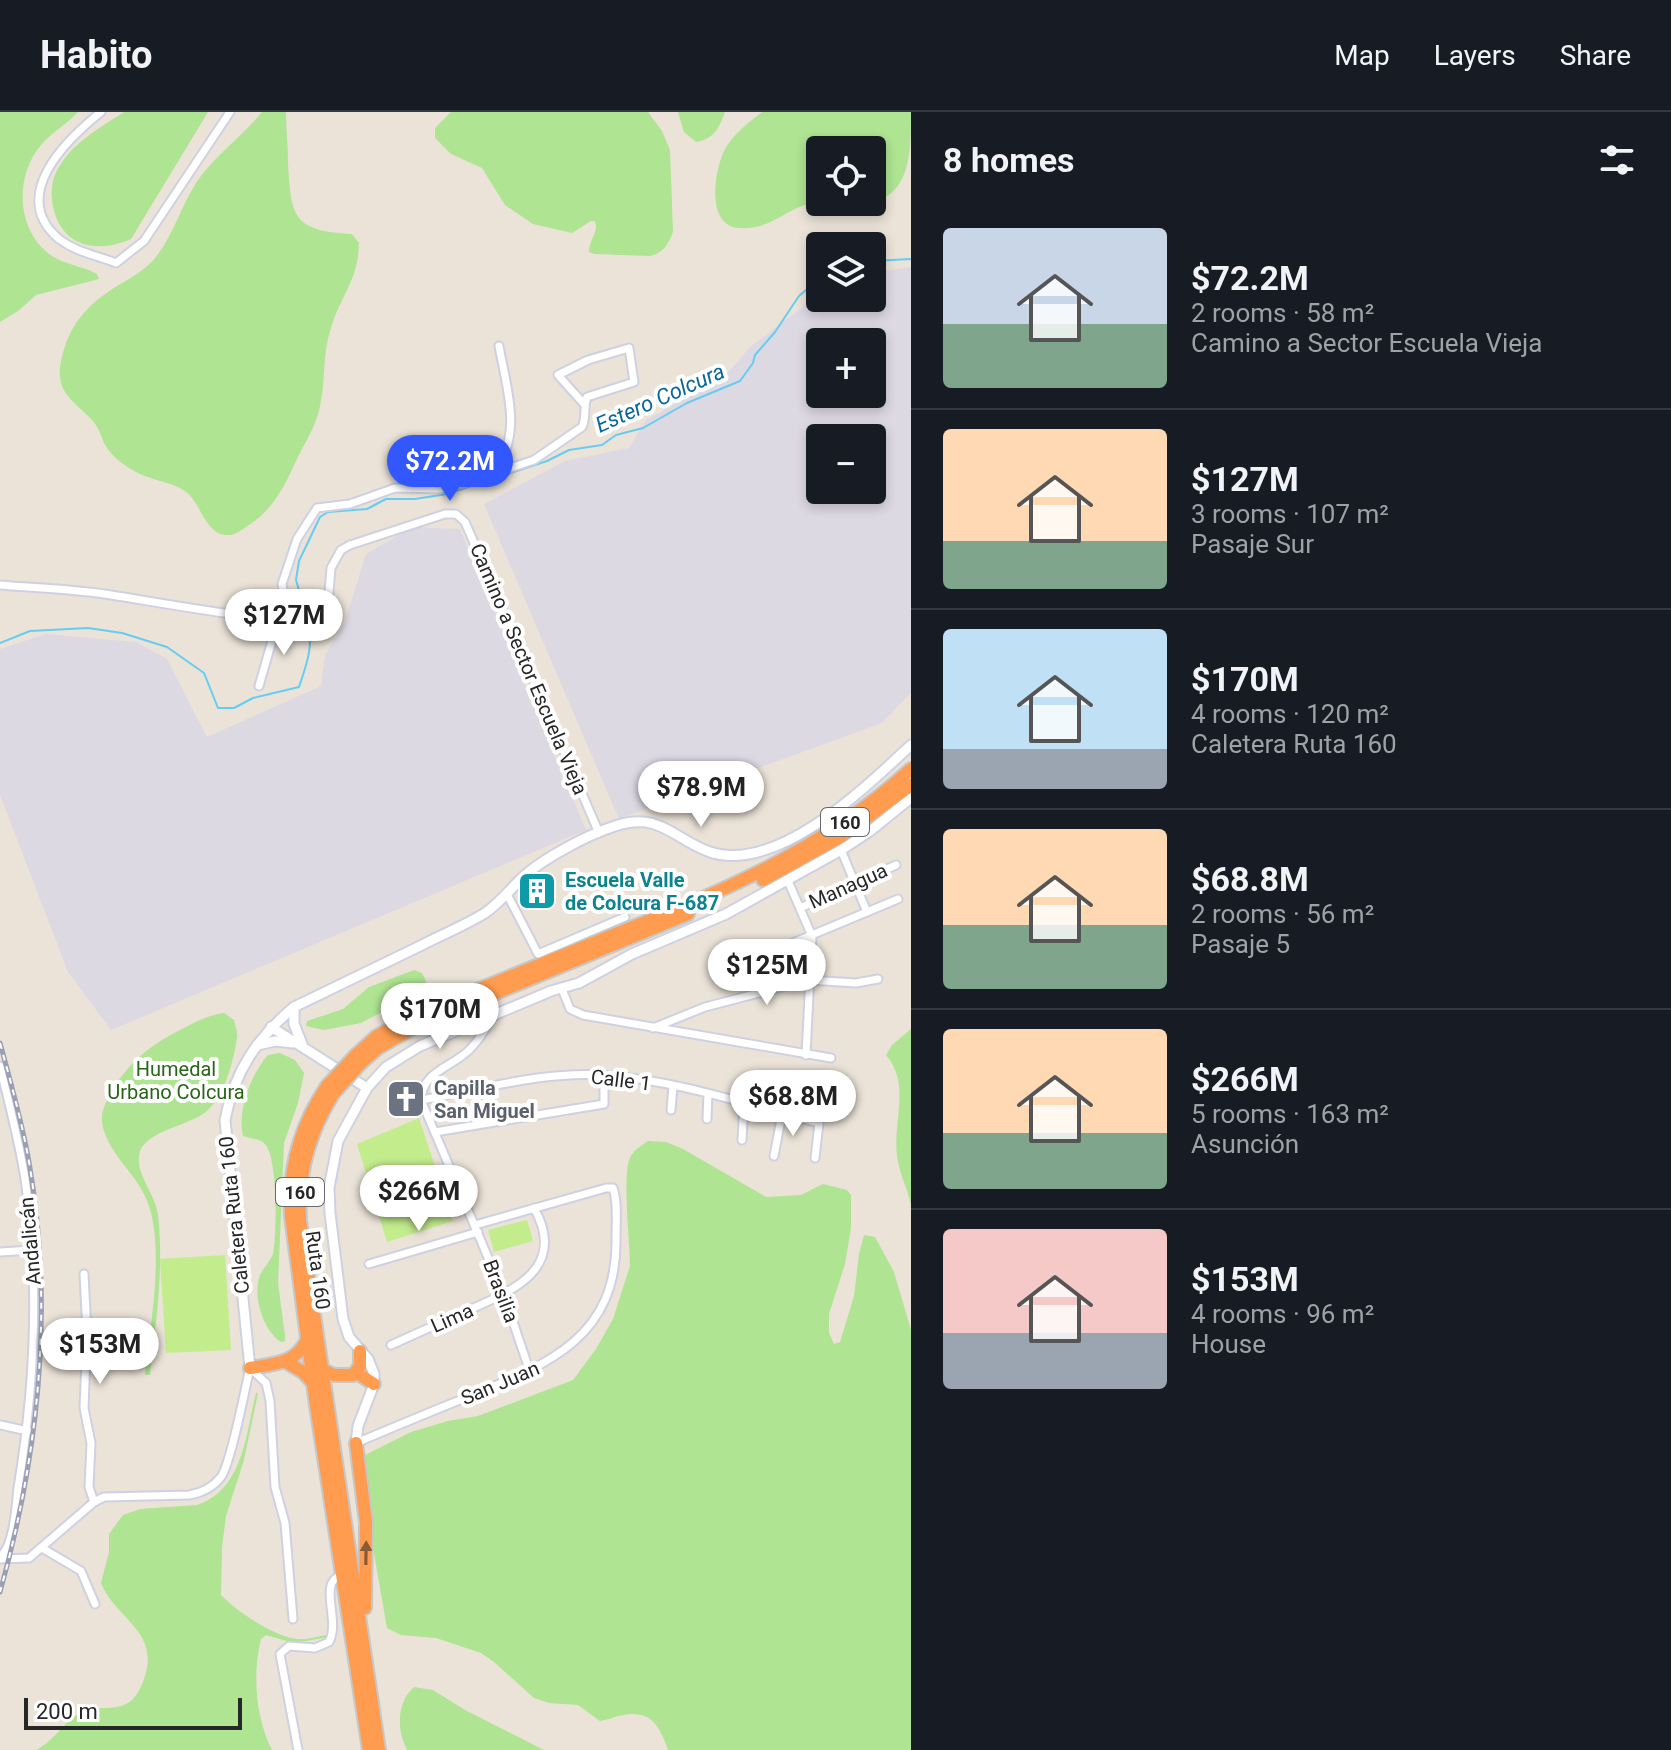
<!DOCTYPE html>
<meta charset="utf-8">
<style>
:root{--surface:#171b24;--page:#20242c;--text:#f1f3f6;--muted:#9ea1a6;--line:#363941;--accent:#3257fe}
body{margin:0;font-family:Roboto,sans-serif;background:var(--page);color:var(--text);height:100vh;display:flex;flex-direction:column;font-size:30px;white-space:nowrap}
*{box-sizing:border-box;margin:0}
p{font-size:26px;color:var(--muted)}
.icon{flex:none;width:44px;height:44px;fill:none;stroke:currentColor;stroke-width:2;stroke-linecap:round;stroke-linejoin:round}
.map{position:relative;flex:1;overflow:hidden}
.details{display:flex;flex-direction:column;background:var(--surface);width:760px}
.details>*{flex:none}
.tools{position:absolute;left:806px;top:24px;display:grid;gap:16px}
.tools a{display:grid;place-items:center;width:80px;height:80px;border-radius:8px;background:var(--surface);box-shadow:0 4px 12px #0003;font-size:40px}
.scale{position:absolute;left:24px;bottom:20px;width:218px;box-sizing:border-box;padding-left:8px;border:4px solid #272727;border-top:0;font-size:22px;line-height:28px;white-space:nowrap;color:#272727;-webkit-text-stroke:6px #fff;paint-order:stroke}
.price{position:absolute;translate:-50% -68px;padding:0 18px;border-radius:28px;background:#fff;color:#222;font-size:26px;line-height:52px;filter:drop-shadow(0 2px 4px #0008)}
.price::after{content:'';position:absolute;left:50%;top:48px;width:24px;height:18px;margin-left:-12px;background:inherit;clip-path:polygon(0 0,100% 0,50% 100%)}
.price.on{background:var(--accent);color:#fff}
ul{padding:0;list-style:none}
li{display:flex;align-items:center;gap:24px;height:200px;padding:0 32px}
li+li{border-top:2px solid var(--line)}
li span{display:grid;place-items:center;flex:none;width:224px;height:160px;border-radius:8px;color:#555}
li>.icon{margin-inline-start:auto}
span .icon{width:96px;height:96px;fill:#fffc;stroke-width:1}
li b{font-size:34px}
h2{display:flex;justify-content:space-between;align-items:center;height:96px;padding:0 32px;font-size:34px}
header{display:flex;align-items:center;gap:48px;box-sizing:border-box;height:112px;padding:0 40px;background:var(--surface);border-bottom:2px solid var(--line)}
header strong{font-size:38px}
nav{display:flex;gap:44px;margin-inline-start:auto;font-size:28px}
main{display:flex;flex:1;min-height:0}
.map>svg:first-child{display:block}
.industrial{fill:#dcd9e3;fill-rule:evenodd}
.green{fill:#aee492;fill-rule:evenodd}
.pitch{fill:#c3ec8d}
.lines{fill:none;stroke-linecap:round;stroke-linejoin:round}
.stream{stroke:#67ccf1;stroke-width:2}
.street-casing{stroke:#ced1e1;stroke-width:11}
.secondary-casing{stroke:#ced1e1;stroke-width:13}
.highway-casing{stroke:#c7c7c7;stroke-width:16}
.street{stroke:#fff;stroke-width:7}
.secondary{stroke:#fff;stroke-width:9}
.highway{stroke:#ff9c4f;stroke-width:12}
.rail-casing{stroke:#9b9fb3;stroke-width:5}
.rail{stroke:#fff;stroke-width:2;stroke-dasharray:6;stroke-linecap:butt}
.highway-bridge-casing{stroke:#c7c7c7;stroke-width:16;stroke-linecap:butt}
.highway-bridge{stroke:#ff9c4f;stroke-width:12}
.oneway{fill:#885c39}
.labels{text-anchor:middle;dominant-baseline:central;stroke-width:8;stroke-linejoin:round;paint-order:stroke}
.shield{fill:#fff;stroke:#686868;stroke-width:2}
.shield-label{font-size:18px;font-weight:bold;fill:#272727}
.street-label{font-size:20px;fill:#272727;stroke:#fff}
.culture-label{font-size:20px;font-weight:bold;fill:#0d838f;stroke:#fff;text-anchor:start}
.park-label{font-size:20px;fill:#276517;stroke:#fff}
.worship-label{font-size:20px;font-weight:bold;fill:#5b616d;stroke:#fff;text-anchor:start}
.water-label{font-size:22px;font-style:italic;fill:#09679a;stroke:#fff}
</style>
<header>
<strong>Habito</strong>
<nav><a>Map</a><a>Layers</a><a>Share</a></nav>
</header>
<main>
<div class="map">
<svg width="911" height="1638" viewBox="0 0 911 1638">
<rect width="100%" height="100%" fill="#ebe3d8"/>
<!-- industrial -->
<g class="industrial">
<path d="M911,155V581L882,611L619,707L484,392L565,349L629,336L646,308L725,264L750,235L820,182V186H872V161ZM820,230H872V282H820ZM820,326H872V378H820Z"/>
<path d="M412,415L460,417L586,718L111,918L68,860L0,683V537L45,522L136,530L167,547L207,625L321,574L325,543L344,512L366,442Z"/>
</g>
<!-- green -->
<g class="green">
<path d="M0,0H78C67,12 52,20 41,33C14,64 16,120 52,144C66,153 83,154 97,162L99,167L36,183L18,199L0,210Z"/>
<path d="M124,0H208L131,127C97,142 61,135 53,94C51,85 51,72 55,63C68,33 98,17 124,0Z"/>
<path d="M262,0H286C286,17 288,34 288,51C291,105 293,119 352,122L359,131C358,170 341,182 331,216C322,242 326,268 320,294C316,315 305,330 296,349C283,377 273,398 246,415C241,418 237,422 230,423C205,425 202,391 185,379C172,370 154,369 140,362C126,355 111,345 104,331C101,323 98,315 93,309C76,290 54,281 61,249C69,212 87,193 117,174C131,166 145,158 156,145C173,123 181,95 196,71C214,44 242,25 262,0Z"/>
<path d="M451,0H648L662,19L670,38L673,120C668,133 663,141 650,144L595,142L589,140C589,128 599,120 595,109H591L572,121L533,112L505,93L482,56L451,42L435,26V16Z"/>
<path d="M678,0H725C719,16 714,27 696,30L684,20Z"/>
<path d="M762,0H911C911,42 911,89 861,92C845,93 828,88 812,91C784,97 772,118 739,116C706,114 714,60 724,39C731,24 749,10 762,0ZM820,38H872V90H820Z"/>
<path d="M414,858L422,861L426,869L424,878L361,911L324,918L306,914L307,909L343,897L369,875Z"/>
<path d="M224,901L234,908C235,913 238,921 237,926C233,949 225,987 203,1002C187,1013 147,1020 140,1039C133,1060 156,1082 158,1103C164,1156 156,1210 150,1263H145C150,1214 161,1159 153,1110C146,1066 116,1054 104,1019C98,1002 106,989 115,974C134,945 154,931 184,916C197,909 209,903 224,901Z"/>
<path d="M911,917V1092C907,1076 899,1060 897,1044C893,1007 911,972 886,943L892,933Z"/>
<path d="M280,941L295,948L304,961L298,991L284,1031L278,1171L285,1224V1229L281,1230C263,1219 252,1183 260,1163C264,1155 270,1150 273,1142C277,1122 278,1046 265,1032C260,1026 250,1027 243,1024C237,999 251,962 268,943Z"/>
<path d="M648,1029L666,1030L683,1037L766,1085L801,1083L823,1072L847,1078L851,1083V1116L845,1152L829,1202V1221L834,1232L840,1230L854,1184L859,1142L864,1123L875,1125L894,1160L911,1218V1638H668C659,1612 650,1596 618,1604C611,1606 607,1608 600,1609L578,1593L549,1591L534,1586L494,1550L481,1541L436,1526L401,1523L387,1516L373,1436L363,1344L411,1320L448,1309L478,1304L573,1268L596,1237L613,1207L630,1154C630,1131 622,1062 630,1046C633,1038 641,1034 648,1029Z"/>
<path d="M256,1281H258L244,1348L226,1404L222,1435L221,1483C236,1499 275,1525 297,1527C309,1528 323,1523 335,1521V1524L294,1531L266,1523L261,1527C252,1562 256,1607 272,1638H36C55,1629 65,1607 84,1599C97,1593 113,1599 126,1592C135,1588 141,1576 144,1567C161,1519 116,1508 101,1471L109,1440V1422L123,1403L140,1397L197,1393C243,1378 246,1322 256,1281Z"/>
<path d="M414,1575L433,1578L465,1598L544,1638H407C397,1619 396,1591 414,1575Z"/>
</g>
<!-- pitch -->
<g class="pitch">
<path d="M419,1006L453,1109L387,1130L357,1032Z"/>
<path d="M527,1108L533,1129L494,1140L488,1118Z"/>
<path d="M225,1143L231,1238L166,1241L160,1147Z"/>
</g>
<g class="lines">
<!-- stream -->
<g class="stream">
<path d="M872,149L911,147"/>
<path d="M307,505L296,468L299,449L320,405L328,400L367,397L386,387H415L447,382L547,349L569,338L602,333L616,323L643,316L687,291L740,269L753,251L755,243L775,220L799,184L820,166"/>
<path d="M0,531L30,519L88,516L122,521L167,535L204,561L218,596H234L253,586L299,575C306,554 314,534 308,511"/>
</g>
<!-- street casing -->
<g class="street-casing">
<g id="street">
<path d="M101,0C66,28 8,84 59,127C76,140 96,143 116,151L144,129L230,0"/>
<path d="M494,361C523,321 507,279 499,234"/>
<path d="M0,473C34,476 69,477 104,482C143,487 301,519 327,504L331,456L341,438L350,433L445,402H456L465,410L599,721"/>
<path d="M289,508L282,472L297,427L317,396L350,392L395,376L440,377L475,368L534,348L582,315C587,305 583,295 587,285L634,270L629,236L588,248L558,263L584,292"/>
<path d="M259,574L278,508"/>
<path d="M841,738L867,800"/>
<path d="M788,769L812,824L806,943"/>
<path d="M507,782L538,842L625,805"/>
<path d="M800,796L896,753"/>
<path d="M783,835L898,787"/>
<path d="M562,877L570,897L583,903L831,946"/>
<path d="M494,903C487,915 479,929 468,939C450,956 422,960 421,988L504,1183L530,1260"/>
<path d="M653,916L705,895L809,868L856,871L878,867"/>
<path d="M0,954C9,992 19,1029 25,1067C40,1171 35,1272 18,1376C16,1394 14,1434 0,1445"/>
<path d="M421,988C482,978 540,959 603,963C676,968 748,993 819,1011L815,1046"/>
<path d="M671,998L673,974"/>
<path d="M707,1007L708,982"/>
<path d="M435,1020L604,992V963"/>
<path d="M742,1028L744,991"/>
<path d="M774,1044L782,1002"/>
<path d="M0,1140L32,1138"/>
<path d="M369,1152L478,1120"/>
<path d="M84,1162L87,1221L84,1296L91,1331L89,1375L94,1390"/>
<path d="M391,1233C415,1222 440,1211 464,1200C510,1180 569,1158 534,1096"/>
<path d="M0,1313L28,1319"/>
<path d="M356,1331C394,1315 432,1299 470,1284C549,1252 618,1225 616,1125C616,1110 618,1090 613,1076H606L475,1113"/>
<path d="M42,1436L81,1459L95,1492"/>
<path d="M0,1447L29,1446L94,1390L104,1385L189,1383C201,1381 213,1375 221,1365C231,1351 245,1277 250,1256L266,1271L270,1289L275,1375L285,1411L293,1507"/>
<path d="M298,1638L280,1542L289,1534L315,1536L329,1530C341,1508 317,1470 342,1463"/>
</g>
</g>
<!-- secondary casing -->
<g class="secondary-casing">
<g id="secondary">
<path d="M294,895V912L302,932"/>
<path d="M271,915L367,976"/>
<path d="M257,933L276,929L293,931"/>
<path d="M250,1256L225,1008C234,960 257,926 294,895C336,875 378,854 420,834C441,823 464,814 485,801C500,791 511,776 524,764C546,745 587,723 615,714C660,699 673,727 710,740C777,762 866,675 911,633"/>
<path d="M356,1331L358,1314L374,1272V1262L368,1247L349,1225L343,1207L330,1101L329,1076L338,1029L367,976L386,955L420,934L551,879L579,871L632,842L726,802L841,738L870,719L911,686"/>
</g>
</g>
<!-- highway casing -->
<g class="highway-casing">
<g id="highway">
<path d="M763,768L842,724L911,673"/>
<path d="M355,944L377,924L412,905C474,879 536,854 598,829C714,783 817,743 911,657"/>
<path d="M361,951L378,936L416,914L688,802"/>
<path d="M327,974C300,1014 288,1057 291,1104L316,1293L369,1638"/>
<path d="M333,982C309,1021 297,1063 300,1109L379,1638"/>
<path d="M286,1250L303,1260L313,1271"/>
<path d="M250,1256C274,1252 295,1252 307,1228"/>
<path d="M323,1258L334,1263H353L360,1254V1239"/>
<path d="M357,1261L374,1272"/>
<path d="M356,1331L366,1410L365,1496"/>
</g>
</g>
<!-- street -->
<use href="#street" class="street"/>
<!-- secondary -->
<use href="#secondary" class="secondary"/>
<!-- highway -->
<use href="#highway" class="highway"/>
<!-- rail casing -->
<g class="rail-casing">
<path id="rail" d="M0,931C11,971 22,1010 29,1050C54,1194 39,1341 0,1480"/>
</g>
<!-- rail -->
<use href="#rail" class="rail"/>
<!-- highway-bridge casing -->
<g class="highway-bridge-casing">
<g id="highway-bridge">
<path d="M327,974L355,944"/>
<path d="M333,982L361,951"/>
</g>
</g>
<!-- highway-bridge -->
<use href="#highway-bridge" class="highway-bridge"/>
</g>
<!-- one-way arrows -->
<defs><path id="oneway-solid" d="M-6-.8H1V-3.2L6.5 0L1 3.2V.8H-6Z" transform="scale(2)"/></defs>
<use class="oneway" href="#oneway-solid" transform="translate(366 1441) rotate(-89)"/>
<!-- icons -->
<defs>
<g id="building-square" transform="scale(2)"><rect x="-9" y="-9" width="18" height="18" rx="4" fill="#0f9aa8" stroke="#fff"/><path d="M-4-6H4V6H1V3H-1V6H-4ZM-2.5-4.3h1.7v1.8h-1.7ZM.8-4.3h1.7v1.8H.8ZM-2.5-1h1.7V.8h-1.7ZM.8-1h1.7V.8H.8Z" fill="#fff"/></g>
<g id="church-square" transform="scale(2)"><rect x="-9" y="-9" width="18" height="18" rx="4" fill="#6b7280" stroke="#fff"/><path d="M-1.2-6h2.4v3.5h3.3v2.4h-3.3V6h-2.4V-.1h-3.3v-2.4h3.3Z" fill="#fff"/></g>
</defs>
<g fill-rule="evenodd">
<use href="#building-square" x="537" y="779"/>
<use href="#church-square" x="406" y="987"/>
</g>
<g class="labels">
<!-- shield labels -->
<g class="shield">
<rect x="821" y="696" width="48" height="28" rx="6"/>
<rect x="276" y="1066" width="48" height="28" rx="6"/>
</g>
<g class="shield-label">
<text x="845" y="710">160</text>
<text x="300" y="1080">160</text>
</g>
<!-- street labels -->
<g class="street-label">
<text transform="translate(529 557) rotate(67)">Camino a Sector Escuela Vieja</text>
<text transform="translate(848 774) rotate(-24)">Managua</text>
<text transform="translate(621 968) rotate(7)">Calle 1</text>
<text transform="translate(234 1103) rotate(-96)">Caletera Ruta 160</text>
<text transform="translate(30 1129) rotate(-95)">Andalicán</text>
<text transform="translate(318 1158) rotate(82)">Ruta 160</text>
<text transform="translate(501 1179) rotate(69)">Brasilia</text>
<text transform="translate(452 1206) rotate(-24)">Lima</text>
<text transform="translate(500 1271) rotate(-23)">San Juan</text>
</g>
<!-- culture labels -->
<g class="culture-label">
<text x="565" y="768">Escuela Valle<tspan x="565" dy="23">de Colcura F-687</tspan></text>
</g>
<!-- park labels -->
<g class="park-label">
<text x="176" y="957">Humedal<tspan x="176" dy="23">Urbano Colcura</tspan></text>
</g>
<!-- worship labels -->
<g class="worship-label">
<text x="434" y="976">Capilla<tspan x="434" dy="23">San Miguel</tspan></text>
</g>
<!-- water labels -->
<g class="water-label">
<text transform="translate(660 286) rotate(-24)">Estero Colcura</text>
</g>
</g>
</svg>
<div class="tools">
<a><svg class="icon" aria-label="locate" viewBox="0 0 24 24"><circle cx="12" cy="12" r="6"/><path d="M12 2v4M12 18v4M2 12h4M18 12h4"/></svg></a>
<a><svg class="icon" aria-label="layers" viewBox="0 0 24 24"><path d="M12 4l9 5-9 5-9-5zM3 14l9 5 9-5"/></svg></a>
<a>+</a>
<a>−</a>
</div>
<div class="scale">200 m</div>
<b class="price on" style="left:450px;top:391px">$72.2M</b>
<b class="price" style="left:284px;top:545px">$127M</b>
<b class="price" style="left:701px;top:717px">$78.9M</b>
<b class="price" style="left:767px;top:895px">$125M</b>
<b class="price" style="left:440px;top:939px">$170M</b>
<b class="price" style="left:793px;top:1026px">$68.8M</b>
<b class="price" style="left:419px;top:1121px">$266M</b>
<b class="price" style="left:100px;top:1274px">$153M</b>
</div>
<section class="details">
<h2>8 homes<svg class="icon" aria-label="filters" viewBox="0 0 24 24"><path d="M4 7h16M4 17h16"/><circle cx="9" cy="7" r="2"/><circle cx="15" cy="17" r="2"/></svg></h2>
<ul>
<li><span style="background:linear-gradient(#c9d6e8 60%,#7fa58c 0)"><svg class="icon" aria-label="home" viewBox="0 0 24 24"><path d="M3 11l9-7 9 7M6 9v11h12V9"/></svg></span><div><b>$72.2M</b><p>2 rooms · 58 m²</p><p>Camino a Sector Escuela Vieja</p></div></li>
<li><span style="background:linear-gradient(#ffd9b3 70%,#7fa58c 0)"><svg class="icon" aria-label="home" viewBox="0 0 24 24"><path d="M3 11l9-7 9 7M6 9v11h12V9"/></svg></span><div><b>$127M</b><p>3 rooms · 107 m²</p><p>Pasaje Sur</p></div></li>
<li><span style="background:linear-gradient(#bfe0f5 75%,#9aa5b1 0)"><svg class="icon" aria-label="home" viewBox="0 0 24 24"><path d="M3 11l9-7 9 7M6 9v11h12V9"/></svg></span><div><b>$170M</b><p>4 rooms · 120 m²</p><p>Caletera Ruta 160</p></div></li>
<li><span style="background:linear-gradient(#ffd9b3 60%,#7fa58c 0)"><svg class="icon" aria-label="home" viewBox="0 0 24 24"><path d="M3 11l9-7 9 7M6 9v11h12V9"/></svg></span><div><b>$68.8M</b><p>2 rooms · 56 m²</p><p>Pasaje 5</p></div></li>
<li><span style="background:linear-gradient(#ffd9b3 65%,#7fa58c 0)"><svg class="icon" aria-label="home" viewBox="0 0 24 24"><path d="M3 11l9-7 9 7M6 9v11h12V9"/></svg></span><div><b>$266M</b><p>5 rooms · 163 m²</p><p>Asunción</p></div></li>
<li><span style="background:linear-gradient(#f6c9c9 65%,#9aa5b1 0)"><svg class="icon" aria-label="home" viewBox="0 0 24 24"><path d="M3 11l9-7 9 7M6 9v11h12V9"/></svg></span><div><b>$153M</b><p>4 rooms · 96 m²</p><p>House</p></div></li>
</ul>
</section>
</main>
